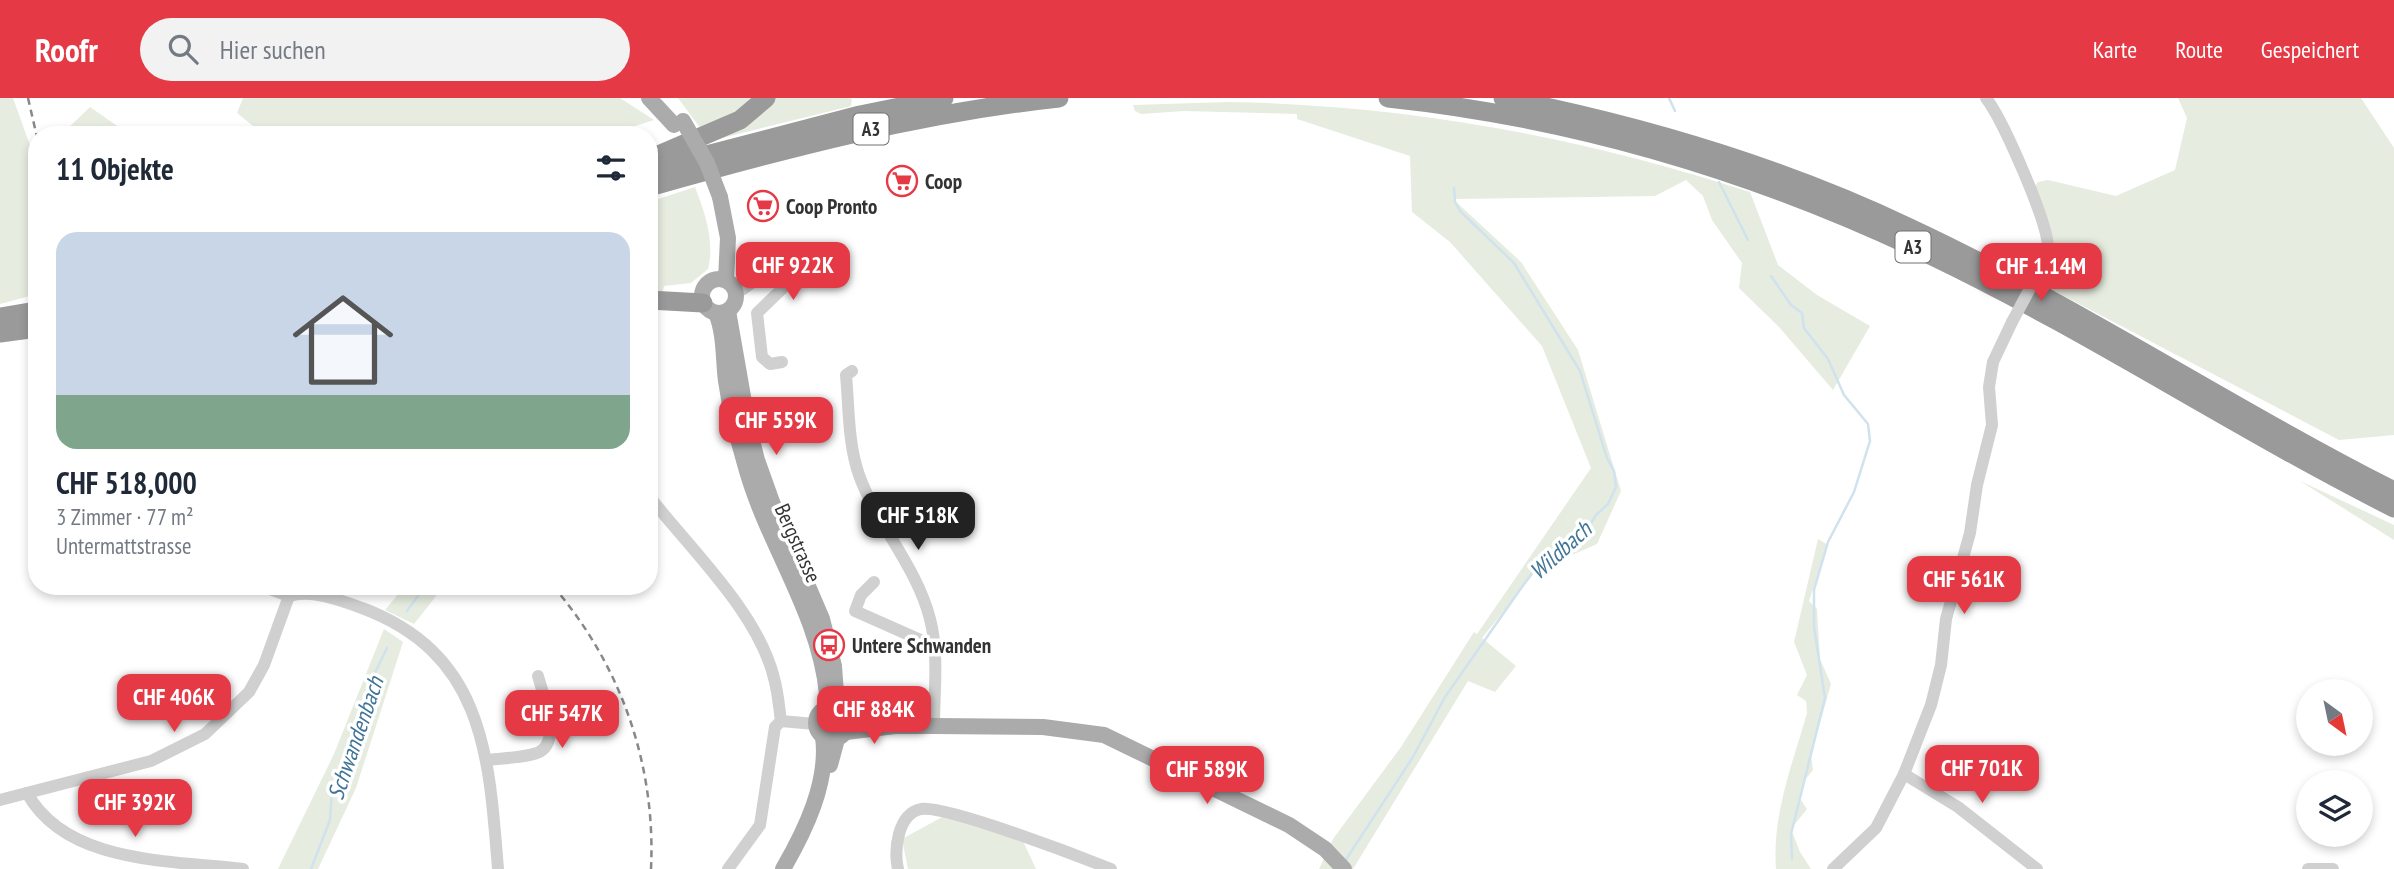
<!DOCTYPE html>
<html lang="de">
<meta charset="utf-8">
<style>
:root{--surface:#fff;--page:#f2f2f3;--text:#1f2937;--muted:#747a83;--line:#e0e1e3;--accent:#e63946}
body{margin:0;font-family:"PT Sans Narrow",sans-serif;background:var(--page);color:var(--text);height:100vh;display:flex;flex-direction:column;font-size:26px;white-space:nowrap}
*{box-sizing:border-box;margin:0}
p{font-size:23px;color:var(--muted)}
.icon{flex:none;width:38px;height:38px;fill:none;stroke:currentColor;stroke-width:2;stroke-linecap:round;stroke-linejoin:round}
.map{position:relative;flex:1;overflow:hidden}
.details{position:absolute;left:28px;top:28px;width:630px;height:469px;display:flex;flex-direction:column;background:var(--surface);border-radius:28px;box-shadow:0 4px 10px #0003}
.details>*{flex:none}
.needle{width:46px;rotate:147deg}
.tools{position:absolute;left:2296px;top:581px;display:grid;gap:14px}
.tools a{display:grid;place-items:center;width:77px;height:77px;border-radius:50%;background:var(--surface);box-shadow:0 4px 10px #0003;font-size:35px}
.price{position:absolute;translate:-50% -60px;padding:0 16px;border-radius:14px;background:var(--accent);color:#fff;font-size:23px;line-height:46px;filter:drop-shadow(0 2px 4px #0008)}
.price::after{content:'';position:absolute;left:50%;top:42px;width:21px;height:16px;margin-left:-10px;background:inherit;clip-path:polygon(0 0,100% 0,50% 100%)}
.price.active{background:#222;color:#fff}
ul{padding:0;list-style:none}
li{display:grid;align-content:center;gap:14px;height:371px;padding:0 28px}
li+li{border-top:2px solid var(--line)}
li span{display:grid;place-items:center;height:217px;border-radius:21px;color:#555}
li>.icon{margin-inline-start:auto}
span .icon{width:126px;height:126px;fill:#fffc;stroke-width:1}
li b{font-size:30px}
h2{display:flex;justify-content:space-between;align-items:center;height:84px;padding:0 28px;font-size:30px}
header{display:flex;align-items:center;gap:42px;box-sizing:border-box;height:98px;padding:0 35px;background:var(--accent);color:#fff}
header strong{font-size:33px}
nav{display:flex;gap:38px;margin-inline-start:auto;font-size:24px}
.search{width:490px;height:63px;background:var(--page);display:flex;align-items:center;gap:18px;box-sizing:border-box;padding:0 24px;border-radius:38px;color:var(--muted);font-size:26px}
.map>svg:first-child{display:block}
.green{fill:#e6ecdf}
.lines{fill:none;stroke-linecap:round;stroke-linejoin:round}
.stream{stroke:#cfe2ee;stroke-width:2.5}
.minor{stroke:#d0d0d0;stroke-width:12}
.major{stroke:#ababab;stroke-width:16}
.highway{stroke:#9a9a9a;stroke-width:19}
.rail{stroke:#888;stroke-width:2.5;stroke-dasharray:7 5;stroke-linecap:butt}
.minor-bridge{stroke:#d0d0d0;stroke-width:12}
.major-bridge{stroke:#ababab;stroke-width:16}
.labels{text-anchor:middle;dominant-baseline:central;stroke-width:7;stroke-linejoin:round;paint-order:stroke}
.shield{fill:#fff;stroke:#707070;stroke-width:2}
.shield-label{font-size:19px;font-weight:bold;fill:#333}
.poi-label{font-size:21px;font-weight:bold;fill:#333;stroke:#fff;text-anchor:start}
.street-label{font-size:21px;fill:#333;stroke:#fff}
.water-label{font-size:23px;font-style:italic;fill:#3f7597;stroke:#fff}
</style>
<header>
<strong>Roofr</strong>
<div class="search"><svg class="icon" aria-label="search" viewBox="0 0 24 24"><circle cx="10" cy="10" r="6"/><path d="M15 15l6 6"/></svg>Hier suchen</div>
<nav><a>Karte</a><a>Route</a><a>Gespeichert</a></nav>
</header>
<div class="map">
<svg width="2394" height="771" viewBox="0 0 2394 771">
<rect width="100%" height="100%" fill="#fff"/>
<!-- green -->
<g class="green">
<path d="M0,0H13L37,67V196L0,206Z"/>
<path d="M243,0H620L654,22L607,37H264L237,15Z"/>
<path d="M678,0H848L852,1L851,8L710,43Z"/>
<path d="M2178,0H2361L2394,50V337L2339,342L2041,186C2060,148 2045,127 2034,89L2038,84L2048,82L2116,98L2175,72L2187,20Z"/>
<path d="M1230,4C1408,7 1581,39 1750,94L1778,167L1817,197L1870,228L1833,292L1779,229L1739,190L1742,165L1712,122L1703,98L1686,82L1655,98L1453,101L1521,164L1578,252L1621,393L1597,446L1536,473L1482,540L1516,568L1495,594L1468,583L1353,771H1319L1333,741L1401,649L1474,534L1477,536L1591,370L1542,248L1450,144L1412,114L1410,58L1297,21V16L1184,13L1141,16L1135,13L1133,7Z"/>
<path d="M90,9L130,37H61Z"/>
<path d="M695,89C705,115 715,144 708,171L691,185L664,188L661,200L649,198V104Z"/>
<path d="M2300,383L2394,427V442Z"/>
<path d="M1818,441L1828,447L1809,503L1817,511L1820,561L1831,586L1811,657L1813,672L1803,684L1799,699L1807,711L1791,731L1800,754L1811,771H1776C1772,716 1792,668 1807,615L1806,603L1797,597L1807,577L1794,544Z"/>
<path d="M405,488H444L414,526L385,512Z"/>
<path d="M384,531L403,544L356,690L318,771H278L334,656Z"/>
<path d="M944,718L1023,743L1036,771H908L902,741Z"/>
</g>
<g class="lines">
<!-- stream -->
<g class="stream">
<path d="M1669,0L1675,13"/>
<path d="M1719,84L1748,142"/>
<path d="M1771,178L1791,207L1802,215L1804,230L1828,261L1844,297L1868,326L1870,343L1854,394L1828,444L1814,492V529L1825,600L1791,736L1792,761"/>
<path d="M407,513L420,495L433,488"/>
<path d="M1345,763L1413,659L1445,599L1524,486L1541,463L1584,437L1596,417L1608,406L1616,389L1614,373L1607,360L1580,273L1514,165L1460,113L1455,104L1454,90"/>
<path d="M311,771L330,722L332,692L336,682L348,671L358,645L359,617L374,588L371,583L387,550"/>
</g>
<!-- minor -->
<g class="minor">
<path d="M1986,0C2003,22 2048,124 2048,150C2048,158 2045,164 2041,170"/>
<path d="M772,163L784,189L757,215L762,259L770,266L782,264"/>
<path d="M736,195C758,185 764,165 783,157"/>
<path d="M852,273L846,277C849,310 848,346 859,377C877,427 917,469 930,521C939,555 934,593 934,628"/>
<path d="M649,398C690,451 758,514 774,580C778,594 779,609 781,623L815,626"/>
<path d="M874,484L861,497L855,513L934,548"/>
<path d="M262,488L289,498"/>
<path d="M289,498C311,491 340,502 362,510C485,556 489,659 498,771"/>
<path d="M488,662C503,660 523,660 537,655C563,645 543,597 538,578"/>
<path d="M1904,676L1958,709L2037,771"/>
<path d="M27,695C67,767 172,762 243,771"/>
<path d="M0,702L151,663L205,636L249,594L264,567L289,498"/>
<path d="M728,771L760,727L775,629L781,623"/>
<path d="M898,771C894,753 897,716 921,711C946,707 1081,759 1111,771"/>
<path d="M1833,771L1876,730L1904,676L1931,607L1941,567L1946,521L1970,435L1977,387L1992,327L1989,289L1993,264L2012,224"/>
<path d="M2308,771H2333"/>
</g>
<!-- major -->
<g class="major">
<path d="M649,0L674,27"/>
<path d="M720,99L728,140L726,182"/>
<circle cx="719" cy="198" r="17"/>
<path d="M728,213L748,327L757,362L772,404L822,521L834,568L837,609"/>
<path d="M716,215C725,237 723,260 726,283C730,311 737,339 745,366C766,445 819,514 827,596"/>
<circle cx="832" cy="625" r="16"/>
<path d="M846,634L895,628H934L1043,629L1104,637L1289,727L1325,751L1344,771"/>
<path d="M830,667L837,641"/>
<path d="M783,771C805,733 829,684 823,639"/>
</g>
<!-- highway -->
<g class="highway">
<path d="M1388,0C1577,20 1759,75 1930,157C2089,233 2237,331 2394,410"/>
<path d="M1503,0C1644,28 1780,68 1910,130C2077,208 2230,310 2394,393"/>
<path d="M649,61L740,22L766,0"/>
<path d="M649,72L860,17L944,0"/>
<path d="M649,89C784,51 919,15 1059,0"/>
<path d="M649,202L703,205"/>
<path d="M0,219L37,213"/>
<path d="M0,235L37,230"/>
</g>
<!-- rail -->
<g class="rail">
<path d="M28,0L37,39"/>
<path d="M553,488C621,567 656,667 651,771"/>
</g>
<!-- minor-bridge -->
<path class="minor-bridge" d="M2012,224L2041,170"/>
<!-- major-bridge -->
<path class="major-bridge" d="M683,23L707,65L720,99"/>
</g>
<!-- icons -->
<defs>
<g id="supermarket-ring" transform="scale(1.575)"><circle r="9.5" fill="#fff" stroke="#e63946" stroke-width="1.5"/><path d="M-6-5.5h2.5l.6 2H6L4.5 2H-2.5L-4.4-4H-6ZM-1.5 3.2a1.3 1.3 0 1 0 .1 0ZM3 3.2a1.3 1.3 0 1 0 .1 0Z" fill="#e63946"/></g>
<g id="bus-ring" transform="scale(1.575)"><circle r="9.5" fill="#fff" stroke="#e63946" stroke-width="1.5"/><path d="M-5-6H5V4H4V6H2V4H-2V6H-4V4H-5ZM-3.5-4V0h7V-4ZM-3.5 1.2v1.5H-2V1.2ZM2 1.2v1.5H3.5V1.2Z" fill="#e63946"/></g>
</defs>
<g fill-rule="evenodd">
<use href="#supermarket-ring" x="902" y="83"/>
<use href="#supermarket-ring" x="763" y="108"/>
<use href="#bus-ring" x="829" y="547"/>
</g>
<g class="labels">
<!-- shield labels -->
<g class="shield">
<rect x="853.5" y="15.5" width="35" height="31" rx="5"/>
<rect x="1895.5" y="133.5" width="35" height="31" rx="5"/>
</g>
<g class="shield-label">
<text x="871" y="31">A3</text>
<text x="1913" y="149">A3</text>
</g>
<!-- poi labels -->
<g class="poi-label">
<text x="925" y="83">Coop</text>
<text x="786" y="108">Coop Pronto</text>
<text x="852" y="547">Untere Schwanden</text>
</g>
<!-- street labels -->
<g class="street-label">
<text transform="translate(798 445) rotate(66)">Bergstrasse</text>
</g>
<!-- water labels -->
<g class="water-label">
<text transform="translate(1560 452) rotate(-42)">Wildbach</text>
<text transform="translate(355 640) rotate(-71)">Schwandenbach</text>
</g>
</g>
</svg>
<div class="tools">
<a><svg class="needle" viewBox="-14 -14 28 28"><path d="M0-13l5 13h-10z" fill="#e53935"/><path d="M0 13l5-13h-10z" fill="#747a83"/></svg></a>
<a><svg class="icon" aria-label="layers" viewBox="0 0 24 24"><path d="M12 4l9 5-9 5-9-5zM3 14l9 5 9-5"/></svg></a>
</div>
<b class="price" style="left:793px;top:204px">CHF 922K</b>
<b class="price" style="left:2041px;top:205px">CHF 1.14M</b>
<b class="price" style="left:776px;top:359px">CHF 559K</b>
<b class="price active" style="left:918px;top:454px">CHF 518K</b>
<b class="price" style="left:1964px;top:518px">CHF 561K</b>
<b class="price" style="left:174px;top:636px">CHF 406K</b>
<b class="price" style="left:874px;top:648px">CHF 884K</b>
<b class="price" style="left:562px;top:652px">CHF 547K</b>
<b class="price" style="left:1982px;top:707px">CHF 701K</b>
<b class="price" style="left:1207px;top:708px">CHF 589K</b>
<b class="price" style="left:135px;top:741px">CHF 392K</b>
<section class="details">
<h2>11 Objekte<svg class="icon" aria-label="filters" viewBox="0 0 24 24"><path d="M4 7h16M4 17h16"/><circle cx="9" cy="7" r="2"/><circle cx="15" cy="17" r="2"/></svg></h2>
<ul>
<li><span style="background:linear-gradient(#c9d6e8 75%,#7fa58c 0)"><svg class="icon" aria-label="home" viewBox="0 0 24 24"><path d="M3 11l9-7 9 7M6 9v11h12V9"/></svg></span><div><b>CHF 518,000</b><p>3 Zimmer · 77 m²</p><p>Untermattstrasse</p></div></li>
</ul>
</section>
</div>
